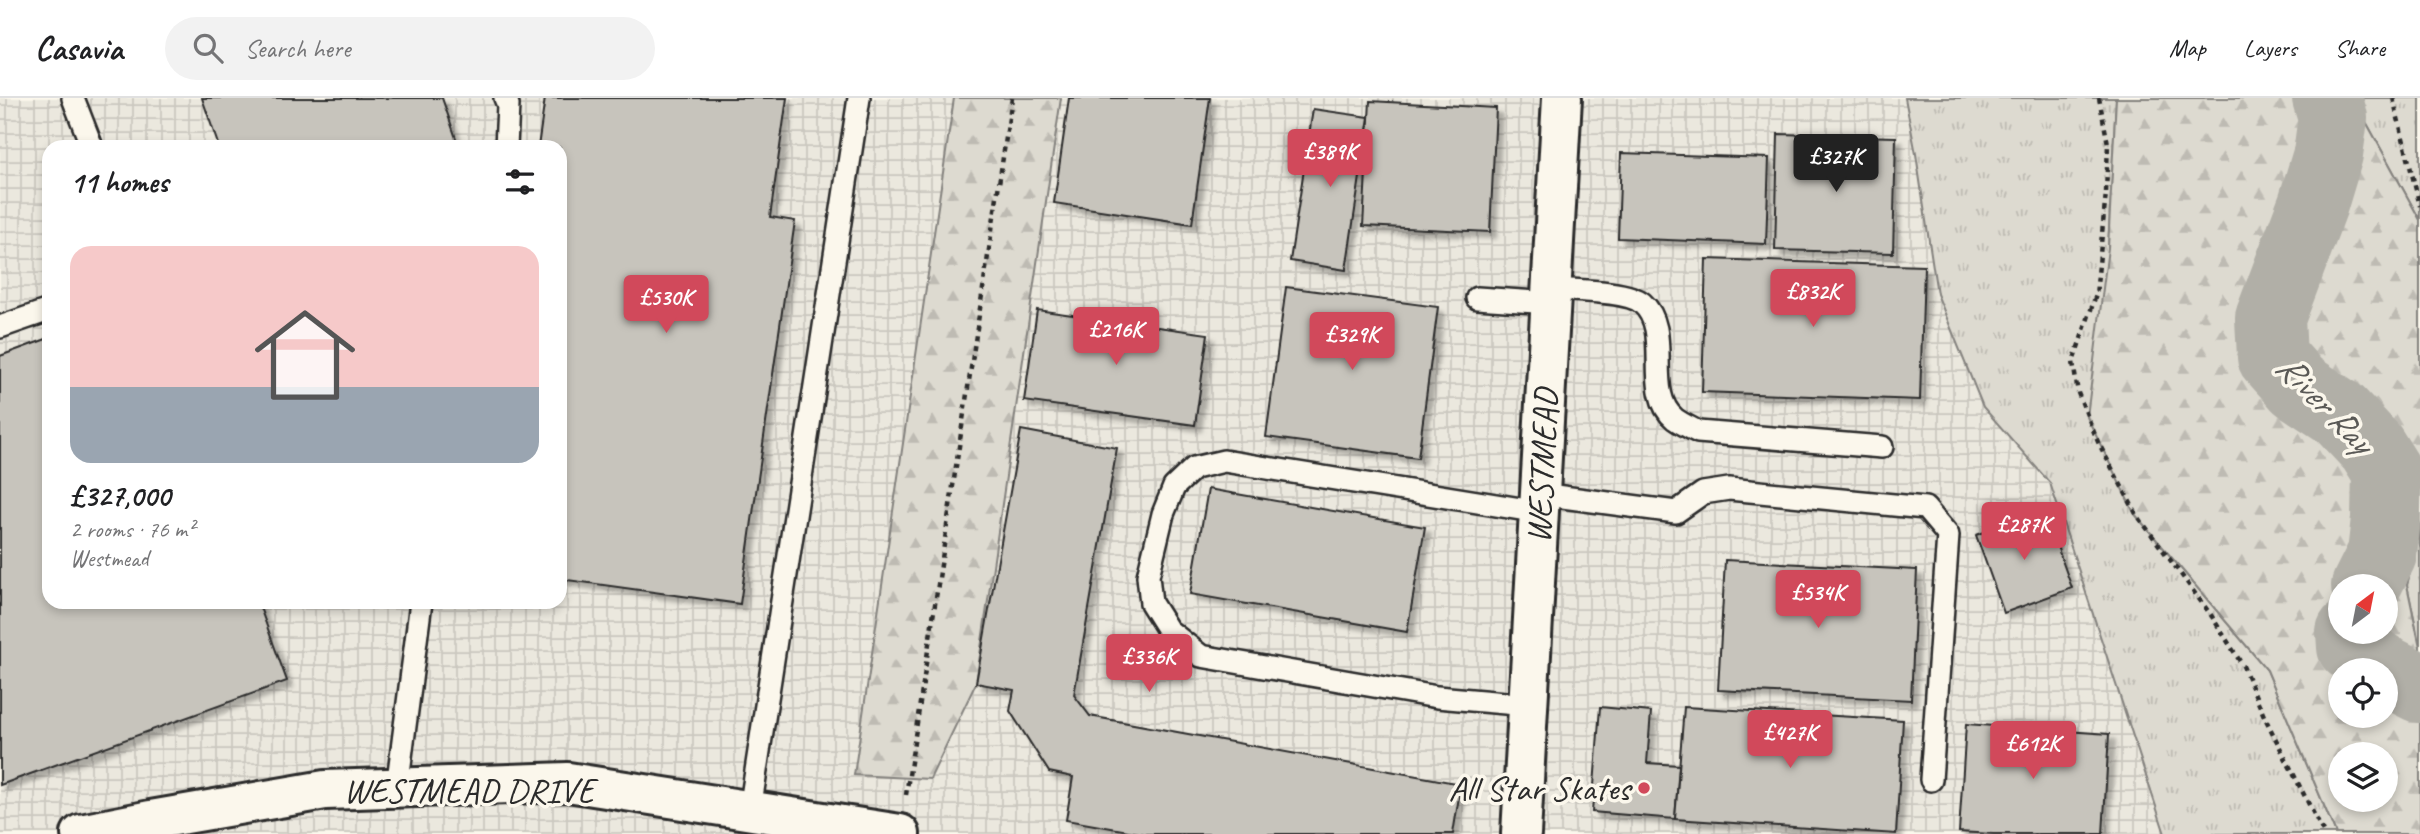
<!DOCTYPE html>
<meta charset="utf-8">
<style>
:root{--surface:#fff;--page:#f2f2f2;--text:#202124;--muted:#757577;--line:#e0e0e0;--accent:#d1495b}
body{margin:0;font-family:Caveat,sans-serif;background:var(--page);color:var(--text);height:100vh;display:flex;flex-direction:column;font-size:26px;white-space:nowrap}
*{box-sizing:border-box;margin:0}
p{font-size:23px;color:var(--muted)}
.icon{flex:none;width:38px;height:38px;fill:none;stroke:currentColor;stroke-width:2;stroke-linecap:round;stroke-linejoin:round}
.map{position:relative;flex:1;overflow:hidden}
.side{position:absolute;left:42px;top:42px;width:525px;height:469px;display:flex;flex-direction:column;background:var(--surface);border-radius:21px;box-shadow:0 4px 10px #0003}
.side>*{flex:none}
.needle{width:46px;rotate:32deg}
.tools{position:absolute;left:2328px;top:476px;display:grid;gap:14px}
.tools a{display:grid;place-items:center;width:70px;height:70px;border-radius:50%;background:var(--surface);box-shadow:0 4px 10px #0003;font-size:35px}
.price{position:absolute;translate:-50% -60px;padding:0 16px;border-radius:7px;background:var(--accent);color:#fff;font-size:23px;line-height:46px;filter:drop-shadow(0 2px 4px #0008)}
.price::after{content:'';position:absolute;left:50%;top:42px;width:21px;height:16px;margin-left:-10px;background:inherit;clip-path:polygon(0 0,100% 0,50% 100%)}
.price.current{background:#222;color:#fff}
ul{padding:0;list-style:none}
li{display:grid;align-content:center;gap:14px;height:371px;padding:0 28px}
li span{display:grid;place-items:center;height:217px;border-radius:21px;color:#555}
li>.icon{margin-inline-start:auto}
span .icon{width:126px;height:126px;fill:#fffc;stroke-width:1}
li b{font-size:30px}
h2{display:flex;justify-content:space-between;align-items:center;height:84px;padding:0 28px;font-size:30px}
header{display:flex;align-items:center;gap:42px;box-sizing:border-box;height:98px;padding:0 35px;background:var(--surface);border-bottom:2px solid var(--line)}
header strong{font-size:33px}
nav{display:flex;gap:38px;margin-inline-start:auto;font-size:24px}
.search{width:490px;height:63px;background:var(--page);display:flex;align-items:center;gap:18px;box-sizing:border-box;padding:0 24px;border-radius:38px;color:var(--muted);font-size:26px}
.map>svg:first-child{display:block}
.industrial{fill:url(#industrial-grid);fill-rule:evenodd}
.grass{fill:url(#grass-tufts);stroke:#84827e;stroke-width:2}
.forest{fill:url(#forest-firs);stroke:#84827e;stroke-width:2;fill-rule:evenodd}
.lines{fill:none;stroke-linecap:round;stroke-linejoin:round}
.river{stroke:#b1afa7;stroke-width:70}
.building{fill:#c7c4bc;stroke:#2b2b2b;stroke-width:2;filter:url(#shadow)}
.lane-casing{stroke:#2b2b2b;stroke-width:26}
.street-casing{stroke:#2b2b2b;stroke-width:44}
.path{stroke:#2b2b2b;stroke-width:4.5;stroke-dasharray:5 5;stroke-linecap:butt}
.lane{stroke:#fbf7ec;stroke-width:21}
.street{stroke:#fbf7ec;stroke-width:38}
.poi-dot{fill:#d1495b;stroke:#fbf7ec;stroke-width:2.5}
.labels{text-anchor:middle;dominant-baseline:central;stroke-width:7;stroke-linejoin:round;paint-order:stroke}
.street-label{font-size:35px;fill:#2b2b2b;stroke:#fbf7ec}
.poi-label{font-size:35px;fill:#2b2b2b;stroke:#fbf7ec;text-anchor:end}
.water-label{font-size:37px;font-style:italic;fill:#5a5956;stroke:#fbf7ec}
</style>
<header>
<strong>Casavia</strong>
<div class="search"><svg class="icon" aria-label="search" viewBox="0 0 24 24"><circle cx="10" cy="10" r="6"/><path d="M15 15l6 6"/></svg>Search here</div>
<nav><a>Map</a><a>Layers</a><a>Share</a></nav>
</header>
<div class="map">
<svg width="2420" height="736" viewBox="0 0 2420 736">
<defs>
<pattern id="industrial-grid" width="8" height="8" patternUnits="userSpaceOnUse" patternTransform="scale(1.75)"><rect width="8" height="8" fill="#ebe8de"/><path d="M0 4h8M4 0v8" fill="none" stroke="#cac7bf"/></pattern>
<pattern id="grass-tufts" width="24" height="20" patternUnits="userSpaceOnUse" patternTransform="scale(1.75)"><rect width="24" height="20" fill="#dddad0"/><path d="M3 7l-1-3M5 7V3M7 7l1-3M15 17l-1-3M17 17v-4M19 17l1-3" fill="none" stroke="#bebbb3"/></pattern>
<pattern id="forest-firs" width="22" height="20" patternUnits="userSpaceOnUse" patternTransform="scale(1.75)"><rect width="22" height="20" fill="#dddad0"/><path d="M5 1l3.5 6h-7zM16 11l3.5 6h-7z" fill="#bebbb3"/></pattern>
<filter id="shadow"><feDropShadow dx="6" dy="6" stdDeviation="2" flood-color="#0004"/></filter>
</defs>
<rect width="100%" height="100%" fill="#fbf7ec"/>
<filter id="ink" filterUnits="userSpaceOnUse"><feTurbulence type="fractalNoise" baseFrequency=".0143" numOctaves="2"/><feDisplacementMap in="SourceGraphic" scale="14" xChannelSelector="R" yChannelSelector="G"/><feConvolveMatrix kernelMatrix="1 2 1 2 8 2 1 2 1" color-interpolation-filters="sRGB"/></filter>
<g filter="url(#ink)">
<!-- industrial -->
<path class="industrial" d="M0,0H1905L1916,56L1983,309L2050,385L2165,736H0ZM49,49H560V504H49Z"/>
<!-- grass -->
<g class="grass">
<path d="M1905,0H2116L2108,150L2134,415L2267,572L2336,736H2165L2050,385L1983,309L1937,196L1916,56Z"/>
<path d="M2353,0H2420V122Z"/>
<path d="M2420,431V567L2416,529L2407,487Z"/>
</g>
<!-- forest -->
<g class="forest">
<path d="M954,0H1061L976,585L930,681L854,677Z"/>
<path d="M2116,0H2353L2420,122V431L2407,487L2420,549V736H2336L2267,572L2134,415L2087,319L2108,150ZM2340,488H2385V534H2340ZM2340,572H2385V618H2340ZM2340,656H2385V702H2340Z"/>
</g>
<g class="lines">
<!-- river -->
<g class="river">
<path d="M2327,0L2333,20L2328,56L2313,106L2270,220L2272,259L2298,288L2339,315L2372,350L2387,374L2386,421L2382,456L2366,488"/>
<path d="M2351,534L2352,549L2383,571L2420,590"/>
</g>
</g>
<!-- building -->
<g class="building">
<path d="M202,0H442L459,49H219Z"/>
<path d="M545,0H787L770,119L795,123L740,506L560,481V49H538Z"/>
<path d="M1069,0H1210L1192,126L1054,105Z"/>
<path d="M1370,3L1496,10L1490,134L1363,128Z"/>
<path d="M1313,11L1369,19L1346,172L1290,163Z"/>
<path d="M1778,36L1896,39L1893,155L1775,152Z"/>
<path d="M1621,55L1769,60L1766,146L1618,140Z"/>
<path d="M1706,161L1924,168L1920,302L1702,294Z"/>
<path d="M1286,189L1438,209L1418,360L1266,339Z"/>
<path d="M1037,212L1208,236L1195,327L1024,303Z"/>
<path d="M49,240V504H258L287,583L0,687V258Z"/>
<path d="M1021,332L1117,350L1074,597L1090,618L1461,686L1453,736H1145L1066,722L1073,679L1049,674L1010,613L1014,592L976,585Z"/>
<path d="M1208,391L1425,429L1407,534L1190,496Z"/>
<path d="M2044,412L2072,490L2004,515L1976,437Z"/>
<path d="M1725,462L1917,472L1911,602L1718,592Z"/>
<path d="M1600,609L1651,614L1647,665L1679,667L1675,721L1592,714Z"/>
<path d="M1684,609L1903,622L1896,736L1675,721Z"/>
<path d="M1966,626L2109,636L2103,736H1993L1959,734Z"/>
</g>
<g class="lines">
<!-- lane casing -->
<g class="lane-casing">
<g id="lane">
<path d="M73,0L92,49"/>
<path d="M505,0L508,7L506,49"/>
<path d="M1552,191C1573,193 1626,192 1642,205C1674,233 1642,294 1675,321C1682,326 1691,330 1698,334L1882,349"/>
<path d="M1477,200L1551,205"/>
<path d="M0,229L49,212"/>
<path d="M1540,396L1676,414L1703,395L1729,391L1925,410L1948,437L1931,682"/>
<path d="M1528,607L1437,599L1201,558L1168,532L1151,505L1148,478L1163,416L1174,389L1194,370L1224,363L1539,414"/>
<path d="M397,690L421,504"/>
<path d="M750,712L859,0"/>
</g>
</g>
<!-- street casing -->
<g class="street-casing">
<g id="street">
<path d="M81,736L151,722L325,692L568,684L900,736"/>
<path d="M1521,736L1562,0"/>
</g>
</g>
<!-- path -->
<g class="path">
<path d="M2099,0L2108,46L2106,95L2096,197L2073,264L2078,295L2098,344L2137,417L2211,517L2243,568L2264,618L2324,736"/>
<path d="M2393,0L2420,108"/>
<path d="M906,697L1012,0"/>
</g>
<!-- lane -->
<use href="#lane" class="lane"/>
<!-- street -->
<use href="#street" class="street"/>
</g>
</g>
<!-- markers -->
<circle class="poi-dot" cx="1644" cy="690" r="7"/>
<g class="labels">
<!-- street labels -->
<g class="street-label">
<text transform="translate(1542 368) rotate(-87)">WESTMEAD</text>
<text x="469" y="692">WESTMEAD DRIVE</text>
</g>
<!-- poi labels -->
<g class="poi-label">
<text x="1630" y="690">All Star Skates</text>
</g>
<!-- water labels -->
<g class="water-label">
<text transform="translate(2325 305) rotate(46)">River Ray</text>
</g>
</g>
</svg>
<div class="tools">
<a><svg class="needle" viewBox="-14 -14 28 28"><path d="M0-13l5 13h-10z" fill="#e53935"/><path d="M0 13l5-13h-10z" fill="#757577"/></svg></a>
<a><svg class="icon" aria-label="locate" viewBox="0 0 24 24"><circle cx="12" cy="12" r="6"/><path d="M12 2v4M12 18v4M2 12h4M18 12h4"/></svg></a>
<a><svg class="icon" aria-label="layers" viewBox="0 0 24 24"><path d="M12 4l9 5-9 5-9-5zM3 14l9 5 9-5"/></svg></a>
</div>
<b class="price" style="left:1330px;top:91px">£389K</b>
<b class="price current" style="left:1836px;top:96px">£327K</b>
<b class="price" style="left:1813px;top:231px">£832K</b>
<b class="price" style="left:666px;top:237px">£530K</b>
<b class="price" style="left:1116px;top:269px">£216K</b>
<b class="price" style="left:1352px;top:274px">£329K</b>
<b class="price" style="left:2024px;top:464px">£287K</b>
<b class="price" style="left:1818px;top:532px">£534K</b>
<b class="price" style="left:1149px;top:596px">£336K</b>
<b class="price" style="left:1790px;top:672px">£427K</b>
<b class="price" style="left:2033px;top:683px">£612K</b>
<section class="side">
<h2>11 homes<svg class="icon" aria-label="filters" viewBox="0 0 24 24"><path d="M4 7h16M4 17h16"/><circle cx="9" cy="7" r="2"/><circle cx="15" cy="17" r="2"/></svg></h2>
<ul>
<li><span style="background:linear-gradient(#f6c9c9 65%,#9aa5b1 0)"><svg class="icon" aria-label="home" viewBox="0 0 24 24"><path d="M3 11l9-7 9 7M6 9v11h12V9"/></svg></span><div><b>£327,000</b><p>2 rooms · 76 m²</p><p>Westmead</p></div></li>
</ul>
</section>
</div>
